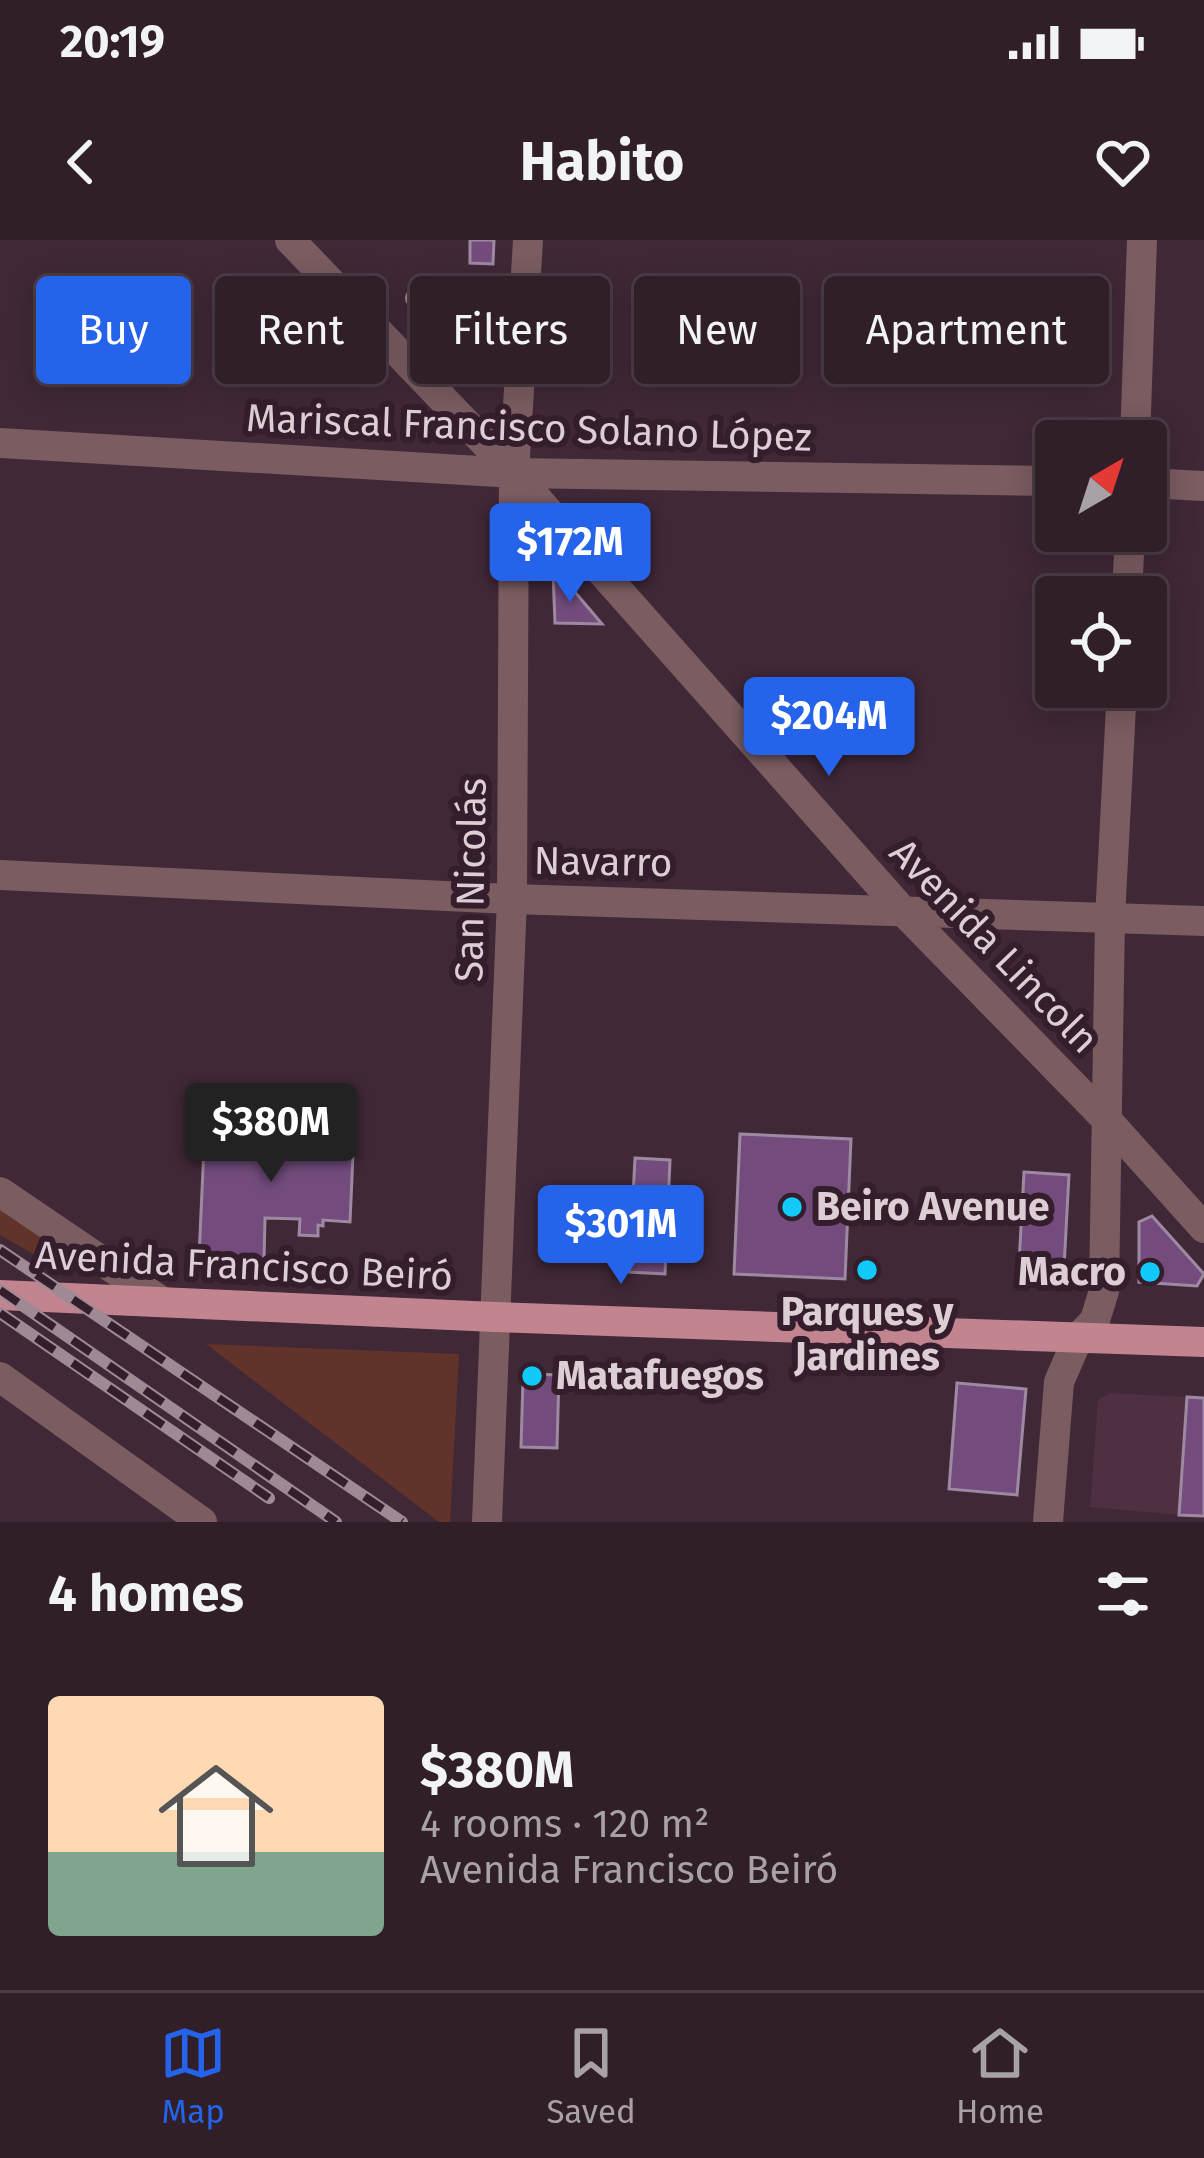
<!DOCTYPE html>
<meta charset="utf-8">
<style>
:root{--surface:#301e28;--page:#3c2b34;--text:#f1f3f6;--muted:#a8a2a8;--line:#4b3c45;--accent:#2563eb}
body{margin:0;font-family:"Fira Sans",sans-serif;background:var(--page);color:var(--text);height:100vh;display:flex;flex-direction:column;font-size:45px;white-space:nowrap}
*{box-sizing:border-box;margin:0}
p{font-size:39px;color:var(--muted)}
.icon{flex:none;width:66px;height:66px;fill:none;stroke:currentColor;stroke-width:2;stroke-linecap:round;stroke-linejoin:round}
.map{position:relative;height:1282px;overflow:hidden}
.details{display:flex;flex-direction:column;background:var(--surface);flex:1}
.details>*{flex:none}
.hud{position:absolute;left:36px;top:36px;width:1134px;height:108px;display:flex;gap:24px}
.needle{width:78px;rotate:39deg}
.fabs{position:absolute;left:1035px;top:180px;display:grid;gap:24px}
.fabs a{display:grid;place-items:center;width:132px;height:132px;border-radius:12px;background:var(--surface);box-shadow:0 6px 30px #0003,0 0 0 3px var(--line);font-size:60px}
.price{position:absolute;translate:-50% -102px;padding:0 27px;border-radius:12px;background:var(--accent);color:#fff;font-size:39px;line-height:78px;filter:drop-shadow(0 3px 6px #0008)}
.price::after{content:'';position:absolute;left:50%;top:72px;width:36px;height:27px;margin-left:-18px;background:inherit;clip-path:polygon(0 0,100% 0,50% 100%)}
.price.active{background:#222;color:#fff}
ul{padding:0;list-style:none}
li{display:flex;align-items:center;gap:36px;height:300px;padding:0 48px}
li span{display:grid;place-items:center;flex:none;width:336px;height:240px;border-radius:12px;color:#555}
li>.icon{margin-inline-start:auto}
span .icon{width:144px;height:144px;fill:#fffc;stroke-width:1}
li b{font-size:51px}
h2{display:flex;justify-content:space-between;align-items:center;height:144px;padding:0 48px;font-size:51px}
.pill{padding:0 42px;border-radius:12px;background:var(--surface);box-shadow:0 6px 30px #0003,0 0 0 3px var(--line);font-size:42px;line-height:108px}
.pill.active{background:var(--accent);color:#fff}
.status{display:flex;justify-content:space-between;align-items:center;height:84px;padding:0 60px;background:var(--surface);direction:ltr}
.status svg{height:33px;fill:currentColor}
header{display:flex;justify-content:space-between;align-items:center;height:156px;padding:0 48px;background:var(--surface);font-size:54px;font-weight:700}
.tab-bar{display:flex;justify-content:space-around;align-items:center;height:168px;border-top:3px solid var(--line);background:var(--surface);font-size:33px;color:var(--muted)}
.tab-bar a{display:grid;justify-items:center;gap:6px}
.tab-bar .active{color:var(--accent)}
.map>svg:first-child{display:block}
.built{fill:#4e3042}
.green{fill:#61332a}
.building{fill:#734c7d;stroke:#9d8aa2;stroke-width:3}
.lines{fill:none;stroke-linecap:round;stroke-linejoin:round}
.minor{stroke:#7a5c61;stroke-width:30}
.major{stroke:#c28590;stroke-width:30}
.rail-casing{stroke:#9d8a94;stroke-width:12}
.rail{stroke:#351e2c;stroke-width:8;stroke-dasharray:22;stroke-linecap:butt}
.tree{fill:#a78687}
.poi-dot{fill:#10cafa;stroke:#351e2c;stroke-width:4.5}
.labels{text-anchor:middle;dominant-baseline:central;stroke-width:12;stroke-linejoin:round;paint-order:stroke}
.street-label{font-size:39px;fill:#ddcdd5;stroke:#351e2c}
.poi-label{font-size:39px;font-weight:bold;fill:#ddcdd5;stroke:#351e2c;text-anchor:start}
</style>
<div class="status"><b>20:19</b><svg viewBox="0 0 49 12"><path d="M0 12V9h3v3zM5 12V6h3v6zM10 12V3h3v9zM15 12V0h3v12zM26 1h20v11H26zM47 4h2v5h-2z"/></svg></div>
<header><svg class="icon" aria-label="back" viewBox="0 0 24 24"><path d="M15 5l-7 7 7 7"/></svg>Habito<svg class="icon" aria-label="heart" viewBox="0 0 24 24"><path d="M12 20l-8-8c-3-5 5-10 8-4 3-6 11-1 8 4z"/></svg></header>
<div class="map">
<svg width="1204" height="1282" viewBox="0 0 1204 1282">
<rect width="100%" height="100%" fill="#402836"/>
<!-- built -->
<path class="built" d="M1110,1153L1187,1157L1179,1275L1090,1267L1098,1160Z"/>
<!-- green -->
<g class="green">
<path d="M0,964L72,1016L71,1019L44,1020L0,995Z"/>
<path d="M206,1104L459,1114L450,1282H439Z"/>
</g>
<!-- building -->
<g class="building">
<path d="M470,0H494L493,24L470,23Z"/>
<path d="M447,47L455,52L457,69L468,68V60H493V113L449,125L409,84L428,68L436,74L445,72L435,58L438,50Z"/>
<path d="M558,332L602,384L555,383L553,333Z"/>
<path d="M205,885L354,892L350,982L323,980V986L318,985V996L299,995L300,979L265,978L264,1020L199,1017Z"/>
<path d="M740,894L851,899L845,1039L734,1034Z"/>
<path d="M635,918L670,920L665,1034L629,1032Z"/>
<path d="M1024,932L1069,935L1063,1046L1018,1043Z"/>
<path d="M1152,976L1204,1034L1197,1046L1139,1042V982Z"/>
<path d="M530,1134L559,1135L557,1208L521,1207L523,1139Z"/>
<path d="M957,1143L1026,1149L1017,1255L949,1249Z"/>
<path d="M1187,1157L1204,1158V1276L1179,1275Z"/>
</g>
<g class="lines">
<!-- minor -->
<g class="minor">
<path d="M290,0L514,233L901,669L1107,880L1204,988"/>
<path d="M1135,201L1142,0"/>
<path d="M0,203L514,233L1056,241"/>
<path d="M1146,243L1204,246"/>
<path d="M1127,357L1130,291"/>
<path d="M0,635L512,659L1204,681"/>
<path d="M0,952L161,1061"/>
<path d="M0,1137L202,1282"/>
<path d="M487,1282L512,659L514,233L528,0"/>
<path d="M1048,1282L1059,1142L1078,1098L1095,1080L1104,1051L1110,678L1122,447"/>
</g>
<!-- major -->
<path class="major" d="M0,1055L495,1077L1204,1102"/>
<!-- rail casing -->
<g class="rail-casing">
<g id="rail">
<path d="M0,1010L402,1282"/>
<path d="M0,1050L336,1282"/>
<path d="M0,1073L269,1258"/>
</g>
</g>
<!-- rail -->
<use href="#rail" class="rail"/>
</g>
<!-- trees -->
<circle class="tree" cx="415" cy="58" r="10"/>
<!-- markers -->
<g class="poi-dot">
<circle cx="792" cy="967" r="12"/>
<circle cx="867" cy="1030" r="12"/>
<circle cx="1150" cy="1032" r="12"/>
<circle cx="532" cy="1136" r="12"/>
</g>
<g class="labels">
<!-- street labels -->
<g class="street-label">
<text transform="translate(529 188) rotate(2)">Mariscal Francisco Solano López</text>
<text transform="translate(603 622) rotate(1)">Navarro</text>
<text transform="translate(471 640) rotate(-89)">San Nicolás</text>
<text transform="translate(994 706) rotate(46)">Avenida Lincoln</text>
<text transform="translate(244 1026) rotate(3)">Avenida Francisco Beiró</text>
</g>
<!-- poi labels -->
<g class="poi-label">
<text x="816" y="967">Beiro Avenue</text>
<text x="1126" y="1032" text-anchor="end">Macro</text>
<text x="867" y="1072" text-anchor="middle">Parques y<tspan x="867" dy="45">Jardines</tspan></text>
<text x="556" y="1136">Matafuegos</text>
</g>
</g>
</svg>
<div class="fabs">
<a><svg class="needle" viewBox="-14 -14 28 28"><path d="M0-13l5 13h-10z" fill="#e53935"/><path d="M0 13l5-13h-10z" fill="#a8a2a8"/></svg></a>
<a><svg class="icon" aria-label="locate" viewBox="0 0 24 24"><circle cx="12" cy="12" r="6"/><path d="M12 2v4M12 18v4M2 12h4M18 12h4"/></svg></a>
</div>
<b class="price" style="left:570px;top:365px">$172M</b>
<b class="price" style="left:829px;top:539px">$204M</b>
<b class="price active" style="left:271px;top:945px">$380M</b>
<b class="price" style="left:621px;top:1047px">$301M</b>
<div class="hud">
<a class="pill active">Buy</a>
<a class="pill">Rent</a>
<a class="pill">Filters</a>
<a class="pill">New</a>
<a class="pill">Apartment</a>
</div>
</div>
<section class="details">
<h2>4 homes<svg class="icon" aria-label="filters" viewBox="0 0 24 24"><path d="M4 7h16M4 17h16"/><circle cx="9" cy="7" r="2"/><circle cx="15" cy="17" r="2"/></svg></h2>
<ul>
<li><span style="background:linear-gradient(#ffd9b3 65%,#7fa58c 0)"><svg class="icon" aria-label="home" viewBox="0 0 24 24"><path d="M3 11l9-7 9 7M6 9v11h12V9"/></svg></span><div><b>$380M</b><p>4 rooms · 120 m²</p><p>Avenida Francisco Beiró</p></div></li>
</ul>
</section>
<nav class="tab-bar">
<a class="active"><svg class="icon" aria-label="map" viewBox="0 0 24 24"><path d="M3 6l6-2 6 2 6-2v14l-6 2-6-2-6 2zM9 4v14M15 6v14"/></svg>Map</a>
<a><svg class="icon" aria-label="saved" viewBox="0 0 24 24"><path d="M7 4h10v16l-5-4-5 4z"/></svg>Saved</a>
<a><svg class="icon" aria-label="home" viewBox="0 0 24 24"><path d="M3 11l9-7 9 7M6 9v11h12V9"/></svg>Home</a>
</nav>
